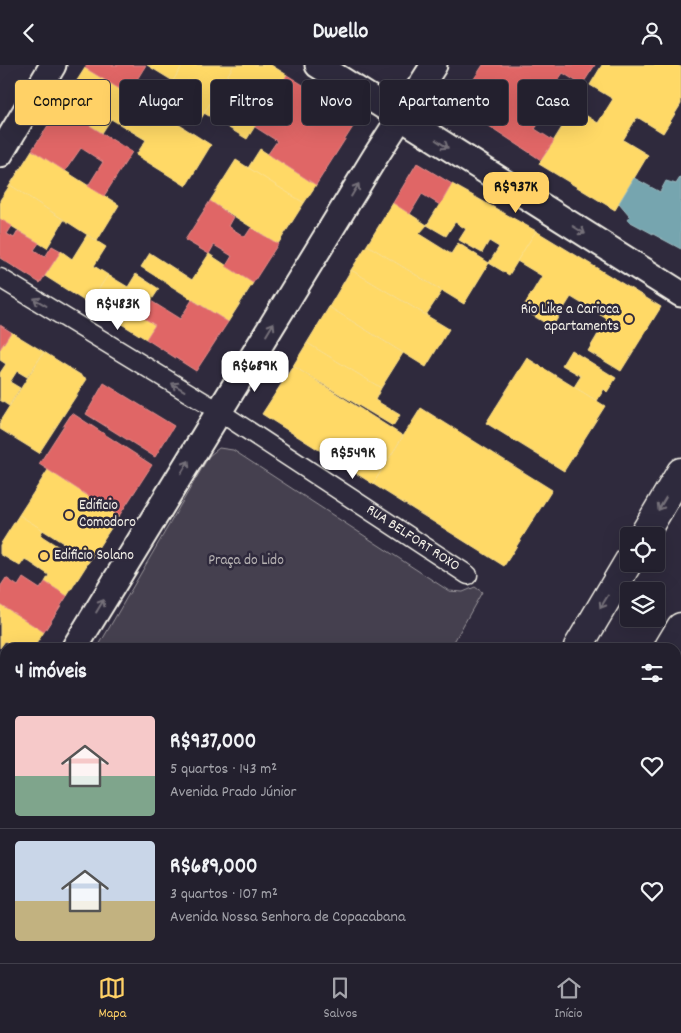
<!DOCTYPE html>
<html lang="pt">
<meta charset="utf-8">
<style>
:root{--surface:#23202e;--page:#2b2836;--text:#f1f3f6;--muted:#a3a3aa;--line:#403e4a;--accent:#ffd166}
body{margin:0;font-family:Dekko,sans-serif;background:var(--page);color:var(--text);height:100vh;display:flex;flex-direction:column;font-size:19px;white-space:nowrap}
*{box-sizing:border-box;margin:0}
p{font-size:16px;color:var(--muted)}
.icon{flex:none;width:28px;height:28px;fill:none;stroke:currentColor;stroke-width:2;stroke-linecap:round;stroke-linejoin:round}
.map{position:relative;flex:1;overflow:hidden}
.panel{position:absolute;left:0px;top:578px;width:681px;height:321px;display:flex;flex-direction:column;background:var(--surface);border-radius:15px 15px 0 0;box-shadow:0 5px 20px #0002,0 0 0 1px var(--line)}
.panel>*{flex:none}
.banner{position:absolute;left:15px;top:15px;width:651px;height:45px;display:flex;gap:10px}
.buttons{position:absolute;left:620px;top:462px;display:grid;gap:10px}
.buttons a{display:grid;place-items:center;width:45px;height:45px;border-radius:5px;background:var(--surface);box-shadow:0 5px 20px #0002,0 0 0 1px var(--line);font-size:25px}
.price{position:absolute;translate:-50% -42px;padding:0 11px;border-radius:10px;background:#fff;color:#222;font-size:16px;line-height:32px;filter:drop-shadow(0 1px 2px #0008)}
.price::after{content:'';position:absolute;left:50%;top:30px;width:15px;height:11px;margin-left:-8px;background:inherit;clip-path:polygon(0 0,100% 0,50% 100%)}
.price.on{background:var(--accent);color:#111}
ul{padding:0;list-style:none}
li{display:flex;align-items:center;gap:15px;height:125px;padding:0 15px}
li+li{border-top:1px solid var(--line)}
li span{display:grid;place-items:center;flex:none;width:140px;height:100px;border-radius:5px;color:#555}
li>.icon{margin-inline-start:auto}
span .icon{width:60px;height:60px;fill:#fffc;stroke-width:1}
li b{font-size:21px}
h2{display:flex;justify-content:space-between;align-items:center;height:60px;padding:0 15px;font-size:21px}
.pill{padding:0 18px;border-radius:5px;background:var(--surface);box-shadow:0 5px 20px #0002,0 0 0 1px var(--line);font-size:18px;line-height:45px}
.pill.on{background:var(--accent);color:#111}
header{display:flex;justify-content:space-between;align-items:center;height:65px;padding:0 15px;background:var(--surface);font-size:22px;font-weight:700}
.dock{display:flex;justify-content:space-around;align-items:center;height:70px;border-top:1px solid var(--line);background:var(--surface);font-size:14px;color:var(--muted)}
.dock a{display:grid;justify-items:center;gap:2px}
.dock .on{color:var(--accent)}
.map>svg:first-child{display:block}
.green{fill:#454050;stroke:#9c989c}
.homes{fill:#ffd966;stroke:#fce08d}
.shops{fill:#e06666;stroke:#e6908d}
.public{fill:#76a5af;stroke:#9cbcc0}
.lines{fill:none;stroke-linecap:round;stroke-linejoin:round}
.street-casing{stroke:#f4f1e8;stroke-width:21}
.secondary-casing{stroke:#f4f1e8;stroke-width:29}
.highway-casing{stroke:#f4f1e8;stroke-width:31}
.street{stroke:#2f2a3d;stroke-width:18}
.secondary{stroke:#2f2a3d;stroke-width:25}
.highway{stroke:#2f2a3d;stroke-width:28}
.oneway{stroke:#747079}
.poi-dot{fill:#ffd166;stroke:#2f2a3d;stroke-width:2}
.labels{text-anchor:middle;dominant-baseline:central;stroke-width:5;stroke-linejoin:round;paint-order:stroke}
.poi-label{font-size:15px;fill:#f4f1e8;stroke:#2f2a3d;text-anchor:start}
.street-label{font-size:15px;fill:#f4f1e8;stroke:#2f2a3d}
.park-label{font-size:15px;fill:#b7b3b3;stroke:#2f2a3d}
</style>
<header><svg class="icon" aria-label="back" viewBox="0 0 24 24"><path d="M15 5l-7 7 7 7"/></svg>Dwello<svg class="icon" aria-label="person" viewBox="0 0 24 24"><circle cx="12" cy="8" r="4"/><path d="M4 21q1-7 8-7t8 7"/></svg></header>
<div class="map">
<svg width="681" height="898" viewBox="0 0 681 898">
<rect width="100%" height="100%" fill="#2f2a3d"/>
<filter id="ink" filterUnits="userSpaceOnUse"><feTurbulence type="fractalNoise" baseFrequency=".02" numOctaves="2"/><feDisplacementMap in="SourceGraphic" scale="10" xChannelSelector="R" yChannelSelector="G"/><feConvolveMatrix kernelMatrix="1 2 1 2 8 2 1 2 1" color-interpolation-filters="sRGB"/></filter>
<g filter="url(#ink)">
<!-- green -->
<path class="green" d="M219,383L233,385L449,526L463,527L475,522L482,527L451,582H98L209,391Z"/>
<!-- homes -->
<g class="homes">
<path d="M147,0H183L173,16Z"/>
<path d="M183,0H234L199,57L187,50L197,34L181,24L169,41L160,36Z"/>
<path d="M234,0H271L287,10L247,74L204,48Z"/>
<path d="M602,0H677L681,2V39L663,68L637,52L623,75L648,90L615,145L539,99L574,43L598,58L613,34L590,20Z"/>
<path d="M85,3L128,29L121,41L151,60L159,47L211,80L186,121L136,90L146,75L111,54L102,68L60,42Z"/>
<path d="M260,84L316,120L304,138L248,103Z"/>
<path d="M32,85L119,140L97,176L10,120Z"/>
<path d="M236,95L304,138L278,179L210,136Z"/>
<path d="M452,119L536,166L509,210L489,198L499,182L489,176L482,188L459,175L466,164L455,157L446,171L427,160Z"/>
<path d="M10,120L64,155L47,183L0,154V135Z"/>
<path d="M393,138L427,160L419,169L451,189L458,178L489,198L464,239L367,180Z"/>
<path d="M536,166L661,242L621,306L588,286L607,254L571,232L552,262L522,244L542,211L517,196Z"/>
<path d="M87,170L106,182L94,201L108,210L89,239L45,211L61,186L72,194Z"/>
<path d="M367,180L442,226L426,250L351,205Z"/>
<path d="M150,188L192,215L209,189L253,218L228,257L141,202Z"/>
<path d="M351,205L449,264L426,302L329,242Z"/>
<path d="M136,209L159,224L141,251L155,260L146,274L89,239L108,210L128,222Z"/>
<path d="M329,242L403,288L381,323L307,278Z"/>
<path d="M11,267L44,287L27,312L17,306L10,317L20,323L9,341L0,335V308L6,299L0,295V284Z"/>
<path d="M307,278L381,323L375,335L400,350L393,361L293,301Z"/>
<path d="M571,285L616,313L607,327L604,324L597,336L574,322L581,311L562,300Z"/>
<path d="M44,287L87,314L39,388L0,364V356Z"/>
<path d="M527,293L605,341L564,406L486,358Z"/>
<path d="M293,301L403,371L373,419L262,349Z"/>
<path d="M421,343L552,425L504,501L373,419Z"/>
<path d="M48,405L119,451L90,495L19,450Z"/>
<path d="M19,450L43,465L40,470L62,484L65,479L90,495L67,531L45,517L49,510L25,494L20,501L0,489V480Z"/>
<path d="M0,539L44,567L34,582H14L5,576L0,583Z"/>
<path d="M0,598L5,601L4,630L0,628Z"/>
<path d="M5,791V889L0,887V802Z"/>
<path d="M16,894H43L41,898H25Z"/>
<path d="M196,894H215L220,897L193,898Z"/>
<path d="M231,894H266L264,898H232L230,897Z"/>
</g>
<!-- shops -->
<g class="shops">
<path d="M87,0H146L128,29L85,3Z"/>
<path d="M483,0H595L582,20L563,8L551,25L558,29L535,64L554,76L541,95L457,40Z"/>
<path d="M287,10L358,54L316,120L268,89L277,76L255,62Z"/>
<path d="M60,42L132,87L104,131L88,121L103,97L81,83L65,106L32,85Z"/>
<path d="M417,98L452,119L440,140L422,129L410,149L393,138Z"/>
<path d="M210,136L233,152L228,161L245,172L251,163L278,179L253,218L226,201L232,191L214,180L209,189L185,175Z"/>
<path d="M0,154L12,161L7,169L14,173L18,166L39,178L34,185L45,192L52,181L61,186L40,218L0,193Z"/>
<path d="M192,235L228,257L196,306L146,274L155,260L141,251L151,236L180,254Z"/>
<path d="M0,260L11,267L0,284Z"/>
<path d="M104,318L174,361L155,392L86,349Z"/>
<path d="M72,348L152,400L119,451L39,399Z"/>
<path d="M6,513L18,521L23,513L40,524L45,517L67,531L44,567L0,539V522Z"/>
<path d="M315,894H330L338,898H313Z"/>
</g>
<!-- public -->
<path class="public" d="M681,111V184L627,155L630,151L619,138L634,113L660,127L666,116L676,119Z"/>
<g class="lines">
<!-- street casing -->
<g class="street-casing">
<g id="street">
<path id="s1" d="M0,213L220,347L468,510"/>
<path d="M0,651L5,654"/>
</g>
</g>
<!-- secondary casing -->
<g class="secondary-casing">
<g id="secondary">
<path d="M318,0L681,229"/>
<path d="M0,89L53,0"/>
<path d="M75,582L375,92L434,0"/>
<path d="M0,712L5,703"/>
</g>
</g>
<!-- highway casing -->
<g class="highway-casing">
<g id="highway">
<path d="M643,471L681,407"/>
<path d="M578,582L629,496"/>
<path d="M669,582L681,562"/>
<path d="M401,898L404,894"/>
<path d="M486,898L488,894"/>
</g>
</g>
<!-- street -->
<use href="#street" class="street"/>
<!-- secondary -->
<use href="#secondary" class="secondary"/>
<!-- highway -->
<use href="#highway" class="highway"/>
</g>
<!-- one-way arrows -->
<defs><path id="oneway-shaft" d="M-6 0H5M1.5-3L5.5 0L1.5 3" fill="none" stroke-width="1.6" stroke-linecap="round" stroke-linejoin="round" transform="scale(1.25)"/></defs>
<g class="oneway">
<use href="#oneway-shaft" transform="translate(442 79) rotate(33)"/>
<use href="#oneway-shaft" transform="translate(355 125) rotate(-59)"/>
<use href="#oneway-shaft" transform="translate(579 165) rotate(32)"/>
<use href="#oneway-shaft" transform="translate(40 237) rotate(-149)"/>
<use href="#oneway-shaft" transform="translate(270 264) rotate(-59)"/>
<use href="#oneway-shaft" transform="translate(178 322) rotate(-149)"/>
<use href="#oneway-shaft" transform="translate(185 402) rotate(-59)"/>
<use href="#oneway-shaft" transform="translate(662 439) rotate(121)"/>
<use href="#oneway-shaft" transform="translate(604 537) rotate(121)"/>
<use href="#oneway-shaft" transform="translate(100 541) rotate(-59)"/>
</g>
</g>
<!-- markers -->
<g class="poi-dot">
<circle cx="629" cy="254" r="5"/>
<circle cx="69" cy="450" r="5"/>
<circle cx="44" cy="491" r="5"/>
</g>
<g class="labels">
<!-- poi labels -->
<g class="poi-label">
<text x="619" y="245" text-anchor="end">Rio Like a Carioca<tspan x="619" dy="17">apartaments</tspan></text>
<text x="79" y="441">Edificio<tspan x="79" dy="17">Comodoro</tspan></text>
<text x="54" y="491">Edificio Solano</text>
</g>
<!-- street labels -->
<g class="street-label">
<text stroke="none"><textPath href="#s1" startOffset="488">RUA BELFORT ROXO</textPath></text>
</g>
<!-- park labels -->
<g class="park-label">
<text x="246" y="496">Praça do Lido</text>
</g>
</g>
</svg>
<div class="buttons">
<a><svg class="icon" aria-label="locate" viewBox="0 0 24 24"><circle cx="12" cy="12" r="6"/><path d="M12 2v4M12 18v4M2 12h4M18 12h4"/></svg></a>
<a><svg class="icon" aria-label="layers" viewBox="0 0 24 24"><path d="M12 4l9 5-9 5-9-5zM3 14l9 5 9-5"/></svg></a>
</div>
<b class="price on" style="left:516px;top:149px">R$937K</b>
<b class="price" style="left:118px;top:266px">R$483K</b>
<b class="price" style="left:255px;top:328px">R$689K</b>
<b class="price" style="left:353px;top:415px">R$549K</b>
<div class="banner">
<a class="pill on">Comprar</a>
<a class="pill">Alugar</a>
<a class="pill">Filtros</a>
<a class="pill">Novo</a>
<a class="pill">Apartamento</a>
<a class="pill">Casa</a>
</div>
<section class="panel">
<h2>4 imóveis<svg class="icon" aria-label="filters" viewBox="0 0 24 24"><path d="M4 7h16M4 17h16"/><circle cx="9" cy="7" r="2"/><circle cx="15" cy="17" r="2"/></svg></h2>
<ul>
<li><span style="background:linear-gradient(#f6c9c9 60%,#7fa58c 0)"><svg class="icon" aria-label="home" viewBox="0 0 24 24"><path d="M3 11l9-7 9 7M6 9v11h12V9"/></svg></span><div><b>R$937,000</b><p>5 quartos · 143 m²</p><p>Avenida Prado Júnior</p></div><svg class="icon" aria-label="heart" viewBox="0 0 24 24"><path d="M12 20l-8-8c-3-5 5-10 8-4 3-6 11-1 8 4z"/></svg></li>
<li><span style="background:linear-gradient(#c9d6e8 60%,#c2b280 0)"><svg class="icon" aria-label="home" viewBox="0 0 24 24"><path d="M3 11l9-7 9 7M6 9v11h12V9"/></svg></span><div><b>R$689,000</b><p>3 quartos · 107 m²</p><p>Avenida Nossa Senhora de Copacabana</p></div><svg class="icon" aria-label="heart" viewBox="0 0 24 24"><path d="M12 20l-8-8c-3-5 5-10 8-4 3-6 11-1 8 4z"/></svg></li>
</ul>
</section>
</div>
<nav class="dock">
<a class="on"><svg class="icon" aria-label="map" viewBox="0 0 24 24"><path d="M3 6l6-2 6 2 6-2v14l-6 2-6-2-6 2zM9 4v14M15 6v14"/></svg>Mapa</a>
<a><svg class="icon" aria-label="saved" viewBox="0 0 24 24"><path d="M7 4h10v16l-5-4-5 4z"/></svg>Salvos</a>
<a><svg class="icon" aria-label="home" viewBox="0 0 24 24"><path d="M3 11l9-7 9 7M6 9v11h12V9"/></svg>Início</a>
</nav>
